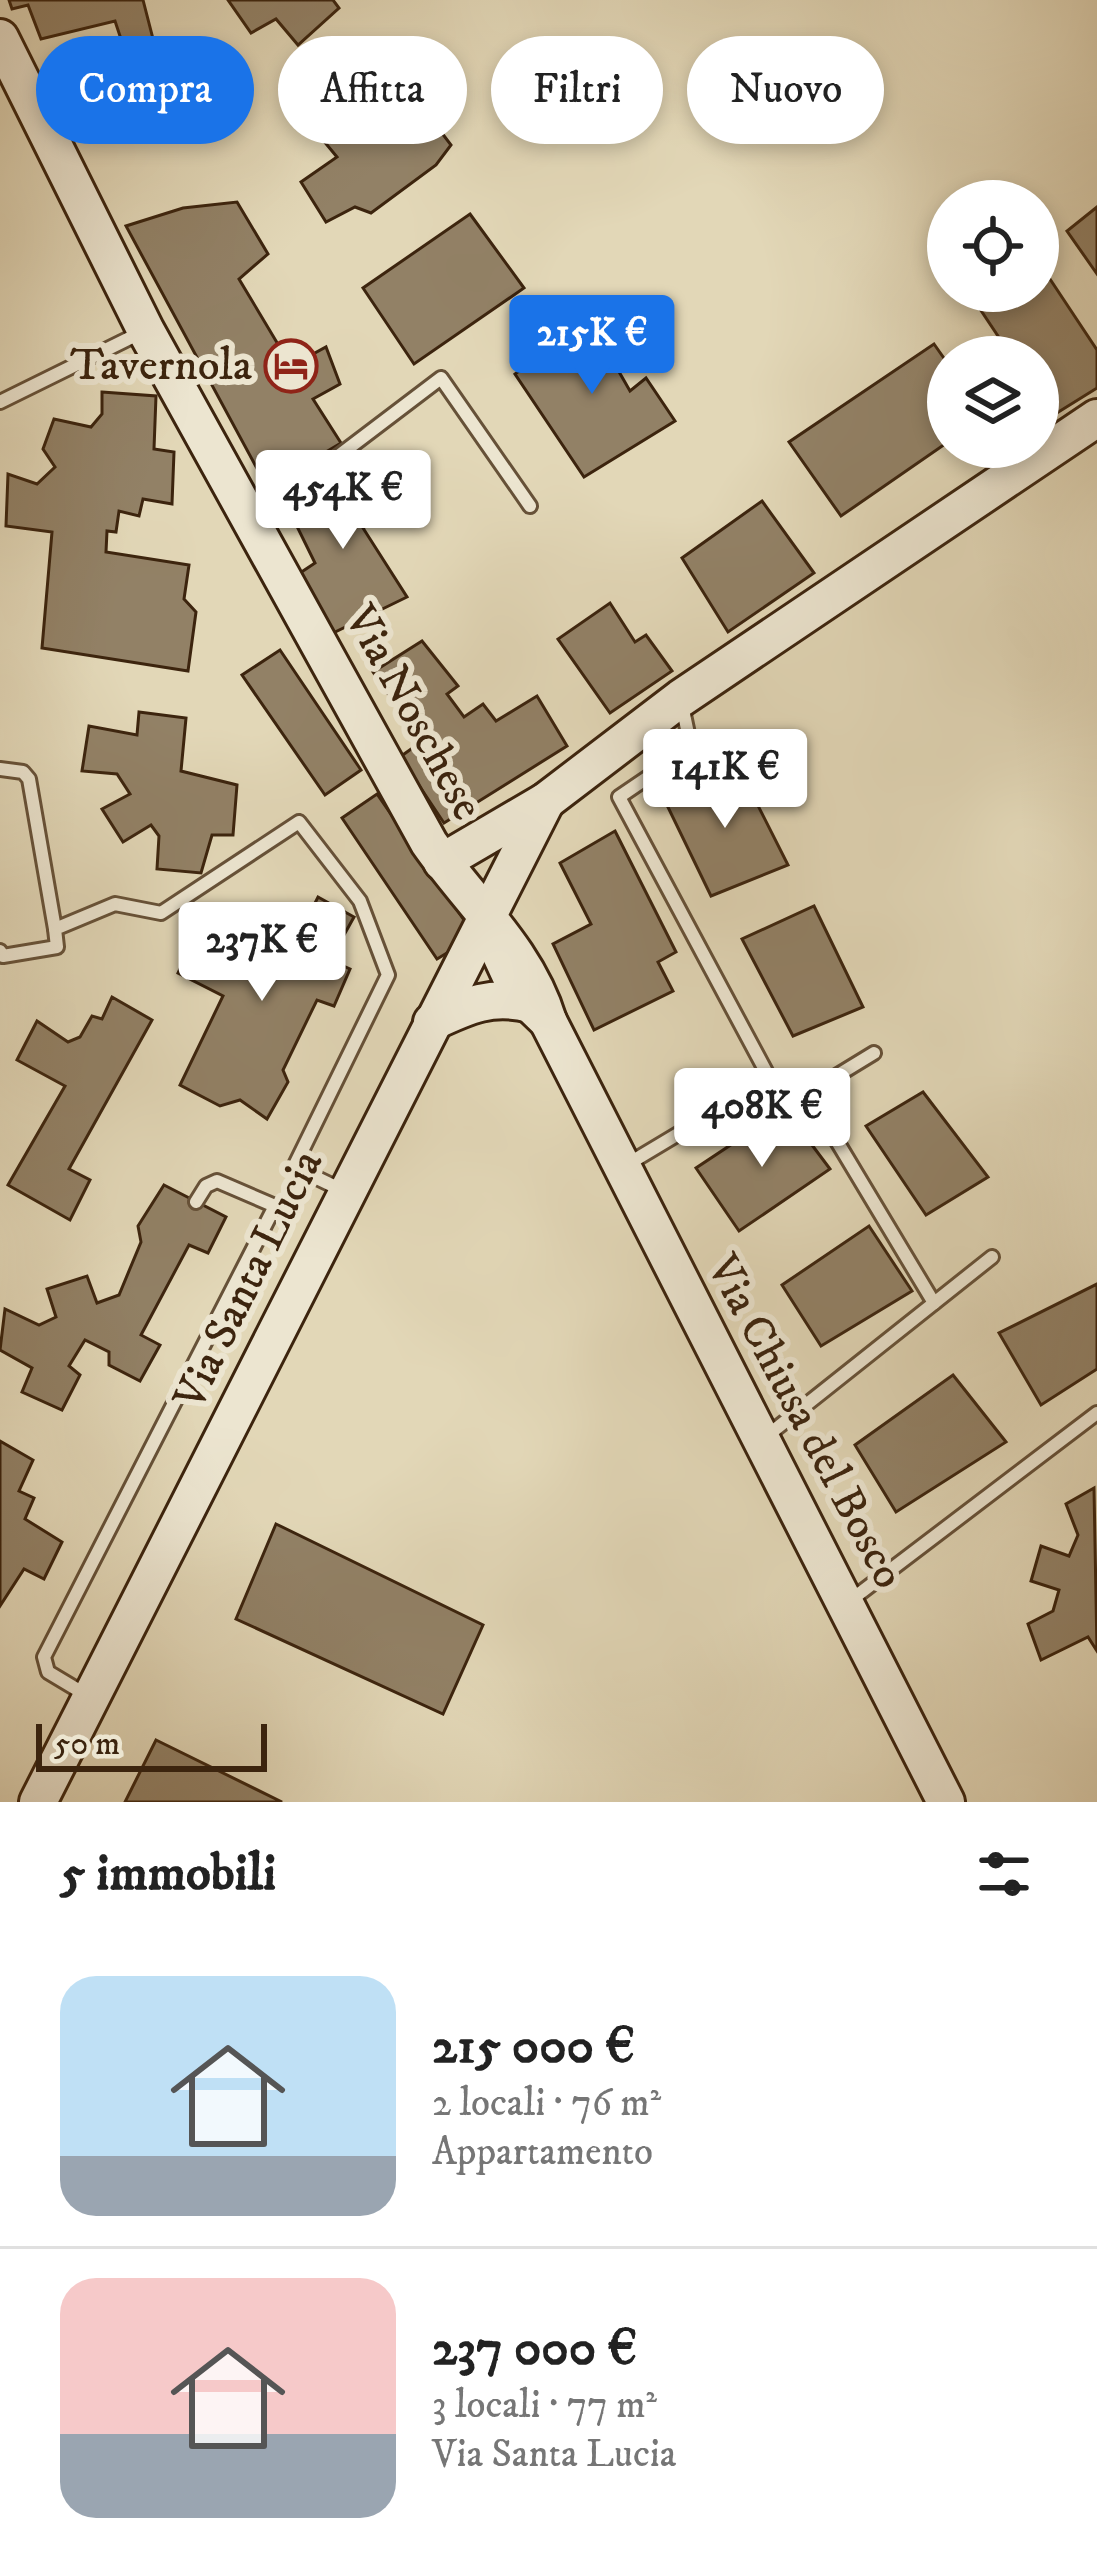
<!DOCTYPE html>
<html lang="it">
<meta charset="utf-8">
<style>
:root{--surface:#fff;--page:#f2f2f2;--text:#222;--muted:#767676;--line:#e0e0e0;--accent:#1a73e8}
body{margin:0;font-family:"IM FELL DW Pica",serif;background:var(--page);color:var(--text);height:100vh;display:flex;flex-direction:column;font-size:45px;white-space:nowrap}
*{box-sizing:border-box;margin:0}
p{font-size:39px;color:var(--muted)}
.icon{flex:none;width:66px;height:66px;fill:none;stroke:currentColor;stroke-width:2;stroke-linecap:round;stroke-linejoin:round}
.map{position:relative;height:1802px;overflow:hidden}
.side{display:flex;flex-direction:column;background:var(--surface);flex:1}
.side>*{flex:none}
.hud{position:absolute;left:36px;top:36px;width:1026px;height:108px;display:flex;gap:24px}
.tools{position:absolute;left:927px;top:180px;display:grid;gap:24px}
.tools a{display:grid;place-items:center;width:132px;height:132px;border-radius:50%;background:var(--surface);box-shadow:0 6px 18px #0003;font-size:60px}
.scale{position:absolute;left:36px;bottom:30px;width:231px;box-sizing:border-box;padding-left:12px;border:6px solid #3c240e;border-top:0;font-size:33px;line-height:42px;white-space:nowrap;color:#3c240e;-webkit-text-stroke:9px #ece5d0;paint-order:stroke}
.price{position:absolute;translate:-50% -102px;padding:0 27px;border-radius:12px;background:#fff;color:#222;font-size:39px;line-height:78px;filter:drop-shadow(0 3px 6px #0008)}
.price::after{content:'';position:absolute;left:50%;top:72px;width:36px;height:27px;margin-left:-18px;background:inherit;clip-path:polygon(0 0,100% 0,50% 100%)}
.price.current{background:var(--accent);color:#fff}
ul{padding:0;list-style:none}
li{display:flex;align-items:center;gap:36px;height:300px;padding:0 60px}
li+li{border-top:3px solid var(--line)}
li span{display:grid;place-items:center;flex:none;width:336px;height:240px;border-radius:36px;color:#555}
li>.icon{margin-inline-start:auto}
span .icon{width:144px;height:144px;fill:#fffc;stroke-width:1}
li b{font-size:51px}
h2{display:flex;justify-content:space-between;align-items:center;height:144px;padding:0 60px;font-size:51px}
.tag{padding:0 42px;border-radius:54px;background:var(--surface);box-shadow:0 6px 18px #0003;font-size:42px;line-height:108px}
.tag.current{background:var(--accent);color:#fff}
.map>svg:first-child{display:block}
.building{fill:#928166;stroke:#3c240e;stroke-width:3}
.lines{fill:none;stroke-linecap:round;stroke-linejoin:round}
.lane-casing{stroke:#665138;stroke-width:18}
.secondary-casing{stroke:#3c240e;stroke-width:42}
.lane{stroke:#ece5d0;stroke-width:12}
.secondary{stroke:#ece5d0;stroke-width:36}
.labels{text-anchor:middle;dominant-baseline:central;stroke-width:12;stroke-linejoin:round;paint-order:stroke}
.poi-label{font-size:45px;fill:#3c240e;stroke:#ece5d0;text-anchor:end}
.street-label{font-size:45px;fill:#3c240e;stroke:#ece5d0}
</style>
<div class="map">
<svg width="1097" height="1802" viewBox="0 0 1097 1802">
<rect width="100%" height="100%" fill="#e2d7b7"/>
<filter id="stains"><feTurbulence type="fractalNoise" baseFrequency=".00167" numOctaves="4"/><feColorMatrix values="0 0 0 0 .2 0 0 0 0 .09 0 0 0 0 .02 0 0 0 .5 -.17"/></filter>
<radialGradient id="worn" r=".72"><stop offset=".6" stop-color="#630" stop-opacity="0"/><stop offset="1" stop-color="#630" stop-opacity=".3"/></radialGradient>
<!-- building -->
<g class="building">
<path d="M9,0H143L160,66L132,72L115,21L41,39L28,5L12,9Z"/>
<path d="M228,0H333L339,8L298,45L276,19L251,33Z"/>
<path d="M360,94L389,127L420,104L451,145L436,165L371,213L355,207L326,222L301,182L337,157L313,128Z"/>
<path d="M237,202L268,254L239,279L291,366L326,347L340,384L313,399L341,443L267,487L126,226L183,208Z"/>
<path d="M1097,207V274L1067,231Z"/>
<path d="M470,214L524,288L414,364L363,288Z"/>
<path d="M1038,261L1097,350V388L1052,416L1038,395V357H1012L968,291H1038Z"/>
<path d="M598,310L622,346L610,356L630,391L646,378L675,421L584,477L515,374Z"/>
<path d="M934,344L948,364V442L841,516L789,442Z"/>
<path d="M102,392L156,396L154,449L174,452L172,504L143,499L139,516L119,511L116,532L107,531L106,552L189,565L184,599L196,612L188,671L42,648L52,532L6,526L8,474L37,484L55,467L43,449L54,419L91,427L102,414Z"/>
<path d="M352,468L378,518L363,528L407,597L333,633L300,573L315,563L285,502Z"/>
<path d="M762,501L814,573L728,632L682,558Z"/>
<path d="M610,603L635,642L646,635L672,671L610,713L558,639Z"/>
<path d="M422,641L458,686L447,694L464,717L483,704L496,721L537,696L567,746L444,823L400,757L421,742L373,672Z"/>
<path d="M280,650L361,770L325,795L242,675Z"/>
<path d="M139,712L186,718L181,771L237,785L233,835H212L201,873L157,869L159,836L151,825L123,842L102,809L130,794L117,774L82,771L89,726L137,735Z"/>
<path d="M737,764L788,865L711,896L664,799Z"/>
<path d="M377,794L475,936L437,959L342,818Z"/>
<path d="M615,831L676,952L658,962L673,991L594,1030L553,944L591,924L560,863Z"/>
<path d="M318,897L354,917L330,960L350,969L334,1006L317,1000L283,1070L288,1082L267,1119L240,1100L220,1106L180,1085L223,996L178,973L194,938L225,952L247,947L240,916L270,908L280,934L301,931Z"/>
<path d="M814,906L863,1007L793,1036L742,939Z"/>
<path d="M112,997L152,1020L69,1169L90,1180L70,1220L8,1185L65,1086L17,1060L37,1021L68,1042L80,1037L92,1016L102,1019Z"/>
<path d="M923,1092L988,1177L926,1215L866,1126Z"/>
<path d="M785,1109L830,1169L739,1231L696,1168Z"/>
<path d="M164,1185L226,1217L208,1253L189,1245L141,1335L160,1345L140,1381L109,1365V1352L85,1340L69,1366L80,1375L62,1410L22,1392L32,1368L0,1350L5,1309L39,1325L56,1317L47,1289L87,1276L97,1303L119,1295L141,1242L138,1226Z"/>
<path d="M869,1226L912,1291L821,1346L782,1285Z"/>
<path d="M1097,1284V1369L1041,1405L999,1333Z"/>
<path d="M953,1375L1006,1442L896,1512L855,1445Z"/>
<path d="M0,1441L33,1460L19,1491L34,1498L25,1519L62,1542L44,1579L24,1569L0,1606Z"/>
<path d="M1094,1488L1097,1651L1088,1637L1041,1660L1028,1624L1053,1611L1059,1590L1031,1581L1041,1546L1069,1556L1078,1535L1066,1504Z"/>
<path d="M276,1524L483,1625L443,1714L236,1619Z"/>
<path d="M156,1740L282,1802H125Z"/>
</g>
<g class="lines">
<!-- lane casing -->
<g class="lane-casing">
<g id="lane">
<path d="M0,402L140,333"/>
<path d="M246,504L308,479L441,378L530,506"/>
<path d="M0,769L23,772L29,779L55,929"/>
<path d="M0,951L3,956L57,947L55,929L115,904L161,913L299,822L360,901L388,975L294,1167L344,1191"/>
<path d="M770,1079L797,1100L874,1053"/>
<path d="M808,1093L934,1303"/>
<path d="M628,1164L770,1079L619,797L691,748L682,705"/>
<path d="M763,1439L992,1257"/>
<path d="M847,1603L1097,1413"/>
<path d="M88,1696L48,1672L44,1657L275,1206L217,1181L206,1186L196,1202"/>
</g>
</g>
<!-- secondary casing -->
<g class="secondary-casing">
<g id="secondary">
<path d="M0,38L146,331L429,843C471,903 527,951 548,1021L518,992L484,918"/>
<path d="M442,862L546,801L681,698L1097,418"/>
<path d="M548,1021L946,1802"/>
<path d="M432,1022C468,1005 492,994 531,1004"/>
<path d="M38,1802L546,801"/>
</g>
</g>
<!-- lane -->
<use href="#lane" class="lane"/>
<!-- secondary -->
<use href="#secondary" class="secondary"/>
</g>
<!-- icons -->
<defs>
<g id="hotel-ring" transform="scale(2.7)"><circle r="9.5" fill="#ece5d0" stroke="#8f2418" stroke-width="1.5"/><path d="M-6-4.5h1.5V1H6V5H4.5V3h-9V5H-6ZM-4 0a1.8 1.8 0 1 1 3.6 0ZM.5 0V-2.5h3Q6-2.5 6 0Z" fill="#8f2418"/></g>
</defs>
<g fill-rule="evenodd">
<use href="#hotel-ring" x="291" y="366"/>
</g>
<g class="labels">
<!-- poi labels -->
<g class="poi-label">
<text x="252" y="366">Tavernola</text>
</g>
<!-- street labels -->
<g class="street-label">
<text transform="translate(413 713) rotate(61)">Via Noschese</text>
<text transform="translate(249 1280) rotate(-64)">Via Santa Lucia</text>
<text transform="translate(805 1422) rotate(62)">Via Chiusa del Bosco</text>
</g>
</g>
<rect width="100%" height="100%" filter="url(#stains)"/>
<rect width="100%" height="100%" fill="url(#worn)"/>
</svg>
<div class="tools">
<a><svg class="icon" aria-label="locate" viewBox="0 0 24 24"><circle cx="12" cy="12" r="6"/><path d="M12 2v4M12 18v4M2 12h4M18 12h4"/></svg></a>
<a><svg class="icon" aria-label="layers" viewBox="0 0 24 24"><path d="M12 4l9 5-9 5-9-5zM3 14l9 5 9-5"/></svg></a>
</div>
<div class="scale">50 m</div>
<b class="price current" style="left:592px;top:397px">215K €</b>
<b class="price" style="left:343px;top:552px">454K €</b>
<b class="price" style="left:725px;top:831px">141K €</b>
<b class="price" style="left:262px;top:1004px">237K €</b>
<b class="price" style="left:762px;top:1170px">408K €</b>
<div class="hud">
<a class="tag current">Compra</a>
<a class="tag">Affitta</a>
<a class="tag">Filtri</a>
<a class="tag">Nuovo</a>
</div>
</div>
<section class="side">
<h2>5 immobili<svg class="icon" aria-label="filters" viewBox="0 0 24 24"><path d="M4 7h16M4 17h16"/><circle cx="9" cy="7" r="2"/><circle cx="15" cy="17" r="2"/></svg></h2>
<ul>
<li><span style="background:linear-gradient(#bfe0f5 75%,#9aa5b1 0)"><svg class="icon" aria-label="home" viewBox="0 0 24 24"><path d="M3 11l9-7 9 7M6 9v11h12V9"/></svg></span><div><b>215 000 €</b><p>2 locali · 76 m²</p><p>Appartamento</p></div></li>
<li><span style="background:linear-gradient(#f6c9c9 65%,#9aa5b1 0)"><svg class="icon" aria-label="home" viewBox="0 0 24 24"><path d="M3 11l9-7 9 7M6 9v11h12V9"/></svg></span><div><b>237 000 €</b><p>3 locali · 77 m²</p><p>Via Santa Lucia</p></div></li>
</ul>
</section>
